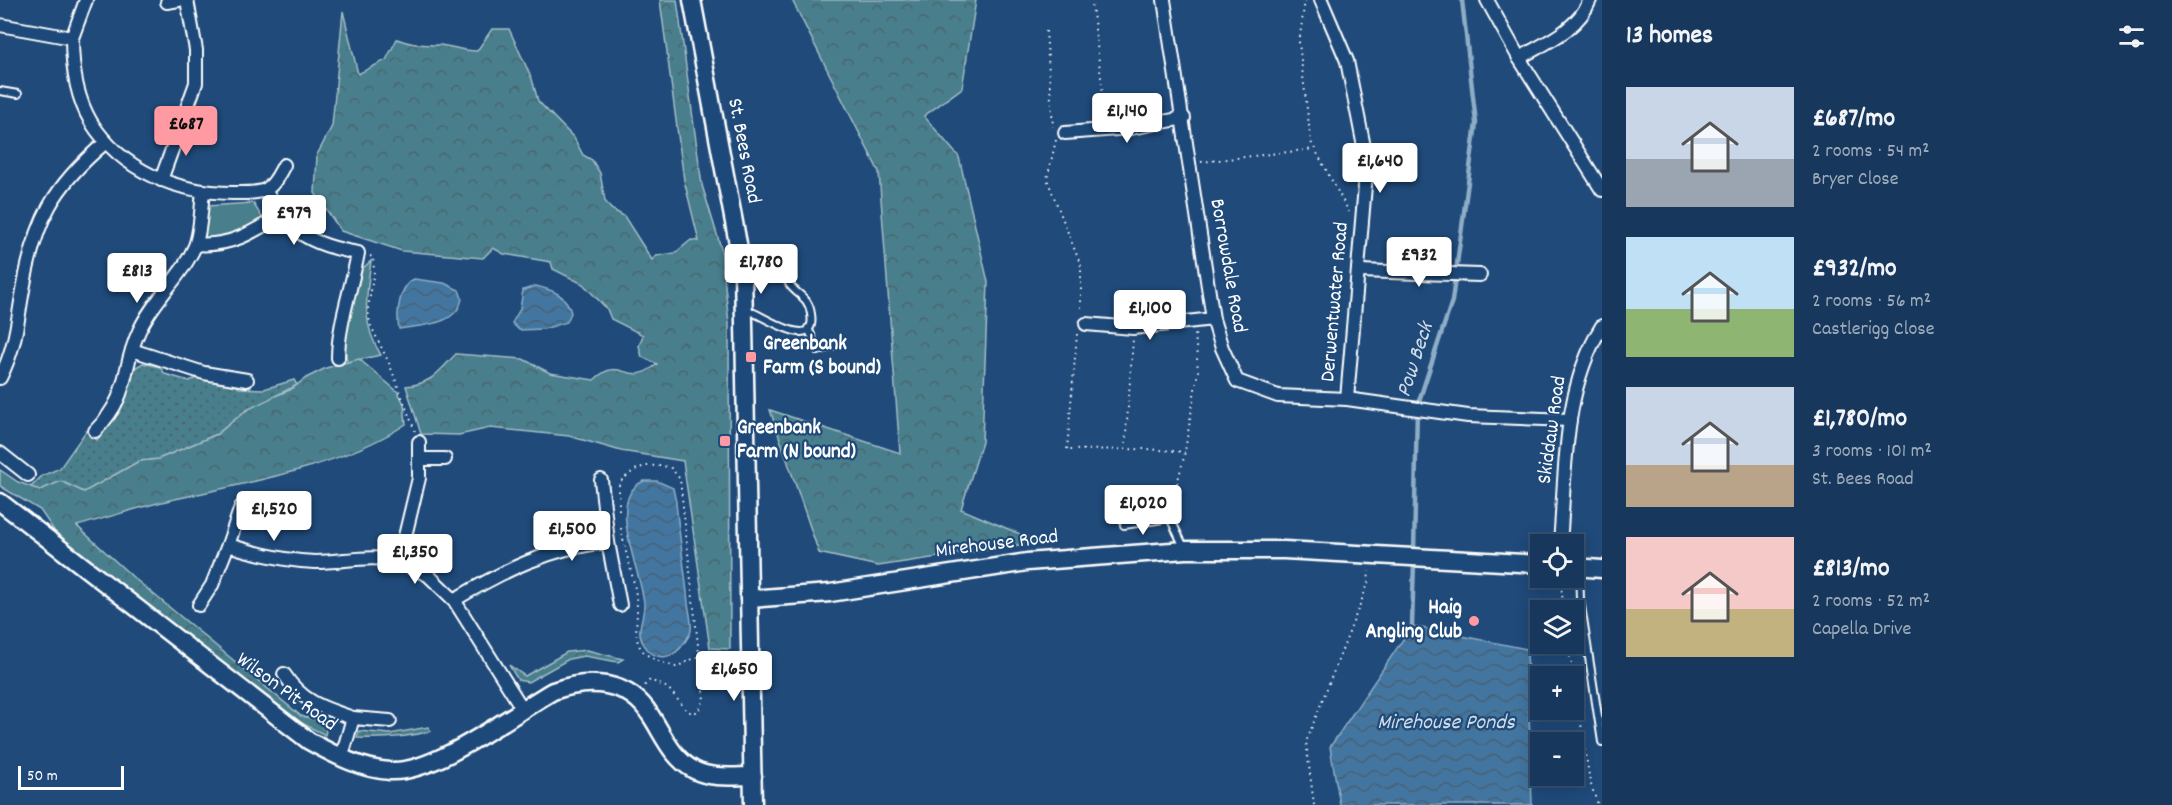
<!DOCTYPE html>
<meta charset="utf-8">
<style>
:root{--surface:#17385c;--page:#244365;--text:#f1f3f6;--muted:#9eacbb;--line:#365272;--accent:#ff9aa2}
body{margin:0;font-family:Dekko,sans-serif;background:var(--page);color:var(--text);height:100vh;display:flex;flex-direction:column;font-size:22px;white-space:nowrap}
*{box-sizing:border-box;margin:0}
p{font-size:20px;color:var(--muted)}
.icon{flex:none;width:33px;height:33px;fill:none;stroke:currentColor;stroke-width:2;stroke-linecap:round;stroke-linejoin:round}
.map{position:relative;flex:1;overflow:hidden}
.side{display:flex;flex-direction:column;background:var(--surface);width:570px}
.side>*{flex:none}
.controls{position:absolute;left:1530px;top:534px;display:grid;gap:12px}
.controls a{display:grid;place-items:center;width:54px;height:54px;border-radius:0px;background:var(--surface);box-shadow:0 3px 15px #0003,0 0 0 2px var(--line);font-size:30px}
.scale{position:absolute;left:18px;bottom:15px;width:106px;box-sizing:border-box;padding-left:6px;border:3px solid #fff;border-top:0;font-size:16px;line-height:21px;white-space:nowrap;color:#fff;-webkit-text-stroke:4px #1f4a7a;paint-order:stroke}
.price{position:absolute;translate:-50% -51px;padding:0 14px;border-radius:6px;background:#fff;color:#222;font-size:20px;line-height:39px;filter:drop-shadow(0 2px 3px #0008)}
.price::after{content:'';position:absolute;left:50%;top:36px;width:18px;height:14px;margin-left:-9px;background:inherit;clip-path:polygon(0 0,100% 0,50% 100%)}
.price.selected{background:var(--accent);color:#111}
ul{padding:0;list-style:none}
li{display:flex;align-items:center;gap:18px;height:150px;padding:0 24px}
li span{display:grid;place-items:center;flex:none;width:168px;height:120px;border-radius:0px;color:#555}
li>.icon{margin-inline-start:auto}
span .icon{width:72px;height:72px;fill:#fffc;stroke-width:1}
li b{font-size:26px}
h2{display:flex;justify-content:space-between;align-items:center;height:72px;padding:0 24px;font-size:26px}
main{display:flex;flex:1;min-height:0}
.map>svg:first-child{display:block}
.green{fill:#497e8c;stroke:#a4bec6;stroke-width:1.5}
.forest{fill:url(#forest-crowns);stroke:#a4bec6;stroke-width:1.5}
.park{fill:url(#park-dots);stroke:#a4bec6;stroke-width:1.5}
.water{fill:url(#water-waves);stroke:#8eadc6;stroke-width:1.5}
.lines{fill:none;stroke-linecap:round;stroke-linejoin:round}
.stream{stroke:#8eadc6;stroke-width:4.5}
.lane-casing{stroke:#fff;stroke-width:10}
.street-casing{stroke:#fff;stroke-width:16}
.secondary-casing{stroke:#fff;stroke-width:21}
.path{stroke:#fff;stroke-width:2;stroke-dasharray:1.5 4.5;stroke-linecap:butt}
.lane{stroke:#1f4a7a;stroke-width:6}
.street{stroke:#1f4a7a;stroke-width:12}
.secondary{stroke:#1f4a7a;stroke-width:16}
.poi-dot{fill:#ff9aa2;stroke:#1f4a7a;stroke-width:2}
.labels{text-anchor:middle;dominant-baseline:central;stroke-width:4.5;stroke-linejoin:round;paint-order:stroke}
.street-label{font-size:21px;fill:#fff;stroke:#1f4a7a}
.poi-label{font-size:21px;font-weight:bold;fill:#fff;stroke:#1f4a7a;text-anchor:start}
.water-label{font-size:22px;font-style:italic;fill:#d0dde7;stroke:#1f4a7a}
</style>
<main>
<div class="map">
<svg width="1602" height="805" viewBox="0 0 1602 805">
<defs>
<pattern id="forest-crowns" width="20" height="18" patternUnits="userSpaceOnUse" patternTransform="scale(1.5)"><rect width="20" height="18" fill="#497e8c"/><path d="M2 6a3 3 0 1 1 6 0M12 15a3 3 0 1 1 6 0" fill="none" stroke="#4a656c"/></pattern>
<pattern id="park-dots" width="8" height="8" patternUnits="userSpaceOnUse" patternTransform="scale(1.5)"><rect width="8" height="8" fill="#497e8c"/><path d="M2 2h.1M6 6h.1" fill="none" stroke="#4a656c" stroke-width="1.8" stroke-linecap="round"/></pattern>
<pattern id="water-waves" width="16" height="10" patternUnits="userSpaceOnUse" patternTransform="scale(1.5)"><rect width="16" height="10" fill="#4376a0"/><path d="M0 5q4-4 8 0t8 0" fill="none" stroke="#485f72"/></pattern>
</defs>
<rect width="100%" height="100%" fill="#1f4a7a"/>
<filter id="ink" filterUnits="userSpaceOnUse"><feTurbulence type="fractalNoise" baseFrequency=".0167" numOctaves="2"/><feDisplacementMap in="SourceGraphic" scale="12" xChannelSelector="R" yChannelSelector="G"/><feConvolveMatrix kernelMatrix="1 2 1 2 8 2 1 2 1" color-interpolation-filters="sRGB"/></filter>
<g filter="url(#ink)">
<!-- green -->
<g class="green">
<path d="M253,203L263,219L233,237L208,239L205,237L207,206Z"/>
<path d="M371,261C366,297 361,324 381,355L347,362L343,335L361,270Z"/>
</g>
<!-- forest -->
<g class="forest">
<path d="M660,0H677L702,185L721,248L729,323L730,649L710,648L683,461L621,451L569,436L490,428L459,435L421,434L406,386C432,384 438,372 456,354L523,359L550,373L594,380C622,353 627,390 657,364L642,357L639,346L643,335L611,319L607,309L583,284L553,269L551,262L504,254L493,248L483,258L402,251L341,231L315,193L317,155L332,126L343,11L358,74L386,60L397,39C415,46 422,44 439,45C452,46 462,51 477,51L492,29H509L532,79L538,101L574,138L583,155L592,160L600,173L605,201L611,209L624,216L652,260L656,256L675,253L691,240L699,241L684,180Z"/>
<path d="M792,0H976L962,88L924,116L959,157L988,282L982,442L961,509L1039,542L878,566L819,553L770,410L900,453L879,172Z"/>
<path d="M359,359L398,392L404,404L406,424C344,466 247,483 175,499C142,506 110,517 77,526L134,578L301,716L328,722L325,735L296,720L55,532L40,510L0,486V470L18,482L40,490L61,481L84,492L139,461L158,459L217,434L245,411L262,401L290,390L306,378L326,368Z"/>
<path d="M587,650L623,659L618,662L584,656L569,659L528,682L518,680L509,665L525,676L567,652Z"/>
<path d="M428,727L431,731C406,738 383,739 357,738L359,731L390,734Z"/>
</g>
<!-- park -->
<path class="park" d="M143,363L160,367L165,374L189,381L200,377L234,383L239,388L264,389L294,380L297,385L245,411L217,434L158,459L139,461L84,492L61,481L40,490L31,487L42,476L60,468L86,431L97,440L115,417L136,367Z"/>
<!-- water -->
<g class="water">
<path d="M414,279L444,283L459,290L462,298C458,326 421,325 399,329C396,314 399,286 414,279Z"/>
<path d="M536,286C553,290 567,295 571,313L567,322L544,329L519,330L512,323L520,309L523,290Z"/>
<path d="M644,481H657L673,488L676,502C679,536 685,569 688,603C689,611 692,621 691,630C691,634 687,638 685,642C674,659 655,664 643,643C635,630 645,617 644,603C641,570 604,498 644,481Z"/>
<path d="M1412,626L1527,649L1532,805H1340L1330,747Z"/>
</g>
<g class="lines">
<!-- stream -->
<g class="stream">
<path d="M1414,553L1417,407L1452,301L1476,123L1462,0"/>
<path d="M1412,626L1414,562"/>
</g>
<!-- lane casing -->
<g class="lane-casing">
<g id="lane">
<path d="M0,91L18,94"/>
<path d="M744,309C754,309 818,357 811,314C809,297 798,296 790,285C784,277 782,263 780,253"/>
<path d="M808,328L818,351L838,344"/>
<path d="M1124,525L1170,518L1184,547"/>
<path d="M1579,568L1580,599L1602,742"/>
</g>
</g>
<!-- street casing -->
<g class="street-casing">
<g id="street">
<path d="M1164,0L1213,319L1222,348L1237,381L1278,396L1347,399L1468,416L1570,420"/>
<path d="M1321,0L1347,61L1367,162L1347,399"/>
<path d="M1487,0L1519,58L1602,190"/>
<path d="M167,2L179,0"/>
<path d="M0,25L72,38C72,67 76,97 91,122C122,171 177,193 233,193C242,193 255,194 265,190C274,186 279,174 284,165"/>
<path d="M72,38L86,0"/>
<path d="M1519,58C1545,43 1578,30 1590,0"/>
<path d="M1065,133L1131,128L1184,118"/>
<path d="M161,180L196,83V50L187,0"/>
<path d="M265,190C288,232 311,245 358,253C352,287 338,325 338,358"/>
<path d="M196,244C229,247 252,233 279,216"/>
<path d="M1359,271L1480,275"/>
<path d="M1086,324L1133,328L1213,319"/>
<path d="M132,350L204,373L247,380"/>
<path d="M0,378C16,346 17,323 23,290C35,221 53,186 106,142"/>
<path d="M95,431C132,393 120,372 139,331C153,300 181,278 195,246C201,230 201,208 203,191"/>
<path d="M419,442V478L399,561L428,575L454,600L522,708"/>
<path d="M0,453L28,475"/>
<path d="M421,459H445"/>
<path d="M608,542L620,605"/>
<path d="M1560,544C1566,471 1562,391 1602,326"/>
<path d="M228,545L241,507"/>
<path d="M454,600C503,571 550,547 608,542L601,480"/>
<path d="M199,605L212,585L228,545C257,554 285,561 315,562C344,562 370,554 399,561"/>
<path d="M284,674C302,702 323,708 353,718"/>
<path d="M341,759L353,718L390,721"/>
</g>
</g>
<!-- secondary casing -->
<g class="secondary-casing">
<g id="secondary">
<path d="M692,0L743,270L753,805"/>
<path d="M0,502L309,741C335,755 360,769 390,771C435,774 512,714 553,691C589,678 629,680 651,716C664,736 672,758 694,770C711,779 734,776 753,776"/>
<path d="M1574,567L1602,569"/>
<path d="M749,599L830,593L1027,562L1185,550H1284L1540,564"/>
</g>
</g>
<!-- path -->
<g class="path">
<path d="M1305,0L1299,43L1311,142L1349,212"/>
<path d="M1092,5L1106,118"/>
<path d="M1046,31L1053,127"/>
<path d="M1056,140L1047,179L1081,266V312"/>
<path d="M1201,162L1314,149"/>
<path d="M370,256L373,257L374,271L368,309L370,324L389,363L415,431"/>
<path d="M1077,334L1067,450L1148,449L1185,452"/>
<path d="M1125,450L1133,339"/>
<path d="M1171,507L1184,457L1198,371L1195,333"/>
<path d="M619,510V483C638,465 644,464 670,467L680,479L704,700L698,712H688L668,688L650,680L644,686"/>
<path d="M621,528C625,556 637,582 637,610C637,622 634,637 640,647C647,659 664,663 676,667L699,656"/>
<path d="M1560,578L1564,610"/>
<path d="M1568,644L1573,676"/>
<path d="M1574,678L1590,782L1598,805"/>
<path d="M1314,805L1306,742L1368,584L1369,571"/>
</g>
<!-- lane -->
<use href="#lane" class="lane"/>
<!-- street -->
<use href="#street" class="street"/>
<!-- secondary -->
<use href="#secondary" class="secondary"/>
</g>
</g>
<!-- markers -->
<g class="poi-dot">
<rect x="745" y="351" width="12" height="12" rx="3"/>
<rect x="719" y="435" width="12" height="12" rx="3"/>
<circle cx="1474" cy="621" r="6"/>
</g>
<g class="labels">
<!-- street labels -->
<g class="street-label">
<text transform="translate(743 151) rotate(79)">St. Bees Road</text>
<text transform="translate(1227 266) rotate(80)">Borrowdale Road</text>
<text transform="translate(1336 302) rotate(-85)">Derwentwater Road</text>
<text transform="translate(1553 430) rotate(-82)">Skiddaw Road</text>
<text transform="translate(997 545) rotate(-7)">Mirehouse Road</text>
<text transform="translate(286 693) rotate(36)">Wilson Pit Road</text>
</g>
<!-- poi labels -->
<g class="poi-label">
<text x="763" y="345">Greenbank<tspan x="763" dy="24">Farm (S bound)</tspan></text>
<text x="737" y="429">Greenbank<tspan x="737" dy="24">Farm (N bound)</tspan></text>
<text x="1462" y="609" text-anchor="end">Haig<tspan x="1462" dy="24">Angling Club</tspan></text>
</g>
<!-- water labels -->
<g class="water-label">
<text transform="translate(1416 360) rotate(-72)">Pow Beck</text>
<text x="1446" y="723">Mirehouse Ponds</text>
</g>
</g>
</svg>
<div class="controls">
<a><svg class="icon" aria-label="locate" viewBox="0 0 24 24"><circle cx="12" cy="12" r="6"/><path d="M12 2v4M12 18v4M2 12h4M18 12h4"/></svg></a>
<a><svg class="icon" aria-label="layers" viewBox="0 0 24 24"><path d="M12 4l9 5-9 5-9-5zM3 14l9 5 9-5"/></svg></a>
<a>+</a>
<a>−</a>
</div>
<div class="scale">50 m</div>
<b class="price" style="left:1127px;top:144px">£1,140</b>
<b class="price selected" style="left:186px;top:157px">£687</b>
<b class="price" style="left:1380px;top:194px">£1,640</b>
<b class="price" style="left:294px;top:246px">£979</b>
<b class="price" style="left:1419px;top:288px">£932</b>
<b class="price" style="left:761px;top:295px">£1,780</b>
<b class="price" style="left:137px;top:304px">£813</b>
<b class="price" style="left:1150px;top:341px">£1,100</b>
<b class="price" style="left:1143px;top:536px">£1,020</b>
<b class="price" style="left:274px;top:542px">£1,520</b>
<b class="price" style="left:572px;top:562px">£1,500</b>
<b class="price" style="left:415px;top:585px">£1,350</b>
<b class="price" style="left:734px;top:702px">£1,650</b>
</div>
<section class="side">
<h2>13 homes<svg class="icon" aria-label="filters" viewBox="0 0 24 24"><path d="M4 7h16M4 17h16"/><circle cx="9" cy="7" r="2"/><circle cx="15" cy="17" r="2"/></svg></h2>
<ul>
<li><span style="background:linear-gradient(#c9d6e8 60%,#9aa5b1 0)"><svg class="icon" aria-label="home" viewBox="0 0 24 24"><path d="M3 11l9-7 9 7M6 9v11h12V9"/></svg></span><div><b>£687/mo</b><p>2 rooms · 54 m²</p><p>Bryer Close</p></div></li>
<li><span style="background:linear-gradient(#bfe0f5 60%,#8fb573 0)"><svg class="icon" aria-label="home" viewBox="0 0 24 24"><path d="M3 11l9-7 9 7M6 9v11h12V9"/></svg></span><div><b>£932/mo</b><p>2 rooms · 56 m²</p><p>Castlerigg Close</p></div></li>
<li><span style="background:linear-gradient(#c9d6e8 65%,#b9a48a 0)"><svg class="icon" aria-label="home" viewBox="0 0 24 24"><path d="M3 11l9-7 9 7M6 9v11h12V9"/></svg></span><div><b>£1,780/mo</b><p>3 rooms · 101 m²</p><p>St. Bees Road</p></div></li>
<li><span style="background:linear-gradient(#f6c9c9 60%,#c2b280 0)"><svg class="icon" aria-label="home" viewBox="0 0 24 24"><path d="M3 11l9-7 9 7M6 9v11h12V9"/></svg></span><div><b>£813/mo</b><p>2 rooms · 52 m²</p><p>Capella Drive</p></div></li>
</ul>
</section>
</main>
